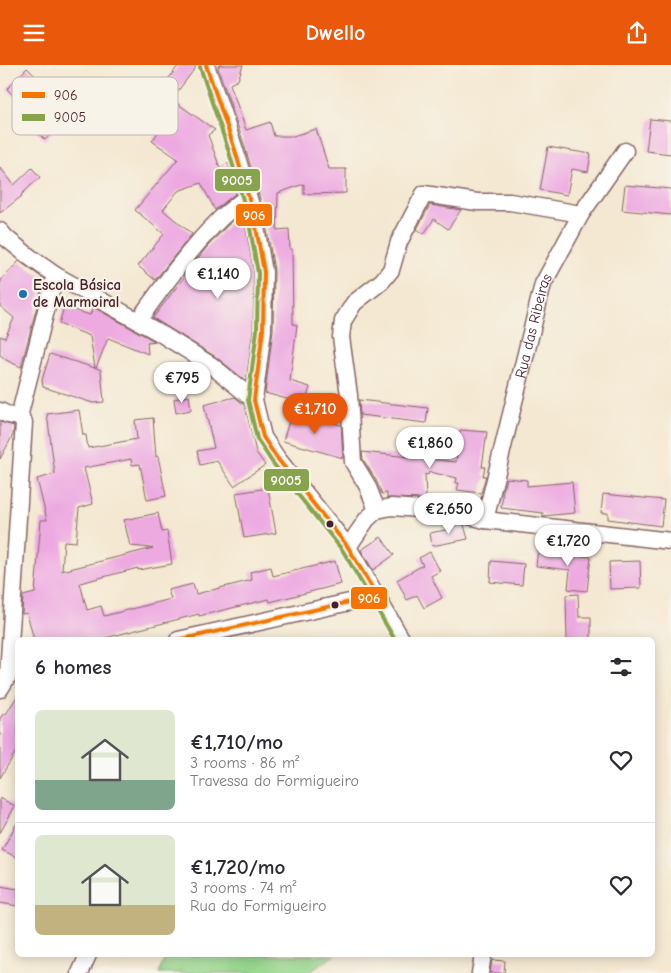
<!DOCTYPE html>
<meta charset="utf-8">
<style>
:root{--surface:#fff;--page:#f7f7f7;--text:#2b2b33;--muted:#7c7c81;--line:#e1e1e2;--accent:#ea580c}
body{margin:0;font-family:"Comic Neue",sans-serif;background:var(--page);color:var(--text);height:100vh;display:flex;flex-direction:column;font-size:19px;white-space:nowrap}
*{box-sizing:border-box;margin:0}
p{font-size:16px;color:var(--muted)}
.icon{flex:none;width:28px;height:28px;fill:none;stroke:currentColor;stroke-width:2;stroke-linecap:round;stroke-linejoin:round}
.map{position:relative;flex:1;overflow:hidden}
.details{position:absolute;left:15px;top:572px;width:640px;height:320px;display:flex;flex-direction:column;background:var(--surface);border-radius:8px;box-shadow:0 2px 12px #0003}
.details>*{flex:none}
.price{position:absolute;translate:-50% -42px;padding:0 11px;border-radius:18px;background:#fff;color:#222;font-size:16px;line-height:32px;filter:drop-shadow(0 1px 2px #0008)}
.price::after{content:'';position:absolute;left:50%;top:30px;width:15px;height:11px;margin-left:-8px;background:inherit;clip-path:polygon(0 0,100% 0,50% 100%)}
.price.on{background:var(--accent);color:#fff}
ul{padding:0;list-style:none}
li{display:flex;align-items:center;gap:15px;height:125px;padding:0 20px}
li+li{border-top:1px solid var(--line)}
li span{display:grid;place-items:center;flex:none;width:140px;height:100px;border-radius:8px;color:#555}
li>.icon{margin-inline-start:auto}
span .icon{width:60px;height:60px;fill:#fffc;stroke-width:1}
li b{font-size:21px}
h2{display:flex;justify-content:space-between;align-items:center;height:60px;padding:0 20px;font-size:21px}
header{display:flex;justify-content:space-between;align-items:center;height:65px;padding:0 20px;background:var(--accent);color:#fff;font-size:22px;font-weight:600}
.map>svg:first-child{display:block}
.green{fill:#96d78d;stroke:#707b5c}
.building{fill:#edaae1}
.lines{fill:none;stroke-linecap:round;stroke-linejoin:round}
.minor-casing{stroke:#866565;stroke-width:19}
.minor{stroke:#fff;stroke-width:16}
.bus-1-casing{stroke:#f7f3e8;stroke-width:8}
.bus-2-casing{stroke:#f7f3e8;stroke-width:8}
.bus-1{stroke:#f67402;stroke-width:4}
.bus-2{stroke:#88a34d;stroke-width:4}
.poi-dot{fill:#1f6fb2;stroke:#f7f3e8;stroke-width:2}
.bus-dot{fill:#4a1f2b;stroke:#f7f3e8;stroke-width:2}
.labels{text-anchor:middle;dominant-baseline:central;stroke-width:4.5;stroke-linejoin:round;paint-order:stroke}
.poi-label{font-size:15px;font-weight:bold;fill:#4a1f2b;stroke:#f7f3e8;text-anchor:start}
.street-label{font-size:15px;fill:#4a1f2b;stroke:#f7f3e8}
.key{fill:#f7f3e8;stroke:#c3b3af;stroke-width:1}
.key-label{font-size:14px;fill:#4a1f2b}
.line-badge{stroke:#f7f3e8;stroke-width:2}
.badge-label{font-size:14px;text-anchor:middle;font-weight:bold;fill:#fff}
</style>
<header><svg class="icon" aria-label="menu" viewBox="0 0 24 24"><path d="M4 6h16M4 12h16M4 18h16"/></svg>Dwello<svg class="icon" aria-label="share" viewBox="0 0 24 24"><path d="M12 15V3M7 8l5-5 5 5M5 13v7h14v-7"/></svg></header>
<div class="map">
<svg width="671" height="908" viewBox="0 0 671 908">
<rect width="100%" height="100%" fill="#f7f3e8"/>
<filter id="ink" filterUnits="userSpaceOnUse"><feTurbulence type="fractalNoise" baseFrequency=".02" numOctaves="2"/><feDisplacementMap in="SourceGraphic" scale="10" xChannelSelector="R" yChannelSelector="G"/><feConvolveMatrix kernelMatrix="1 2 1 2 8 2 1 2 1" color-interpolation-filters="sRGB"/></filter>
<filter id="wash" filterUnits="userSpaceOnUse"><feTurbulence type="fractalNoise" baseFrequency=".0096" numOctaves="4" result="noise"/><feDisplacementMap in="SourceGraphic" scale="20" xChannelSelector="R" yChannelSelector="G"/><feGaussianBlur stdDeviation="1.12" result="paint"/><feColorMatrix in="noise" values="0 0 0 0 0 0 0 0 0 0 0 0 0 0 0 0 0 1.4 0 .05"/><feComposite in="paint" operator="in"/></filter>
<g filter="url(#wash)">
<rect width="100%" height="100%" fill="#f4e8d2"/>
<!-- green -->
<path class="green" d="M166,890H335L308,908H159Z"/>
<g id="blocks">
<!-- building -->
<g class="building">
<path d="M179,0H196V2L168,39L156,30Z"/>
<path d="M219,0H243L238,15L230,19L246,65L270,57L274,71H293L316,64L329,104H346V128L304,129V119L278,128L277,165L289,164L290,184H292L293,259L297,260L290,316L310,322L305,339L265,328L273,265L274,205L264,148L245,82L218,3Z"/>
<path d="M27,3L72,46L45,75L14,46L21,38L7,24Z"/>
<path d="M178,39L215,65L208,70L220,103L228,98L237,127L215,145L201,118L178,126L163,145L192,169L155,215L138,201L164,169L135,145L178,94L152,76Z"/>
<path d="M650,54L671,56V89L646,86Z"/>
<path d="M548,82L591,89L588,107L572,104L567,130L540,125Z"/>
<path d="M0,102L14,120L32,103L40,112L21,130L22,131L0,148Z"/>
<path d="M625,120L671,124V150L622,145Z"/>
<path d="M430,140L461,145L448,164L434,154L424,169L417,164Z"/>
<path d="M243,148L254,208L253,264L246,316L216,292L153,253L206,183L228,160Z"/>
<path d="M19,196L44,214L21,302L6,295L0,290V271L5,273L14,253L0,241V219L2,214Z"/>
<path d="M64,242L90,250L93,242L156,277L147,278L148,289L108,273L96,303L101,305L104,337L93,338L43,322L42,315L50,289L95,303L90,271L59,259Z"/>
<path d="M189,331L191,345L176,348L174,334Z"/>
<path d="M235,332L245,341L256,387L265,400L234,421L217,396L200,400L197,386L214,383L204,340Z"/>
<path d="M359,335L428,343L426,358L360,350Z"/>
<path d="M79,345L83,370H86L88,383L137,374L135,355L153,353L156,392L158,391L166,431L147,435L140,399L132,400L131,394L84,403L93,439L79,443L76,477L64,476L62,506L153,483L130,481L124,455L158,448L162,467L167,466L172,499L138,505V503L80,518L87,545L101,541L104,551L171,534L168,525L193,519L196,529L252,515L250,507L271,502L273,511L335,496L341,519L270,537L269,534L199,551V549L97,575H34L27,548L22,549L23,531L35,528L41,455H47L37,414L55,409L47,349Z"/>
<path d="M292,347L341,360L343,393L283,376Z"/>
<path d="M0,357L14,361L13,370L0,394Z"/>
<path d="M460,365L487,367L482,402H485L483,411H486L481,428L457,425L459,418H456L457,413L429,407L428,410L425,409L426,434L387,433V428L382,429L376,415L363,394L362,387L456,397Z"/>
<path d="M506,413L527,415V421L572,417L575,448L543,451V448L501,443L503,430H502Z"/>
<path d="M268,423L276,468L244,473L236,428Z"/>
<path d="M603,429L664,435L661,461L608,454V448H601Z"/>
<path d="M449,456L464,460L468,474L432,481L430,468L450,464Z"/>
<path d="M381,472L394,490L373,505L361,485Z"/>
<path d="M538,485L591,492L587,526L568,524L570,505L536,501Z"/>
<path d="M430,487L440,506L431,511L442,533L424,543L417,530L407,535L397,515L423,500L419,493Z"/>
<path d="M491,496L524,499L522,520L490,517Z"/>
<path d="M640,496L641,523L610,524L609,497Z"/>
<path d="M578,529L579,552H591V575H567L566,530Z"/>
<path d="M18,630V683L0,713V654L2,650L6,649Z"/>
<path d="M0,733L15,741L0,768Z"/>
<path d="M18,756V793L2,785Z"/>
<path d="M0,821L18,824V841L0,838Z"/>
<path d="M492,895L505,896L504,908H490Z"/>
</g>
</g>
</g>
<g filter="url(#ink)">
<use href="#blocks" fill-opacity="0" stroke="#866565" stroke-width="1"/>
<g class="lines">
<!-- minor casing -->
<g class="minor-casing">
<g id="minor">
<path d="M206,0L235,85L254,151L264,207L263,265L254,335L263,372L277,393L348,482L402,575"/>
<path d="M0,166L6,173L31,193L55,210L158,267L211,300L254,335"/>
<path d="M138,256C162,222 191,182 221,153C230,145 239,138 248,131"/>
<path d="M0,346L8,350L19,352"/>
<path d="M19,352L55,210"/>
<path d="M377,445L367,420L353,397L349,330L341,272L343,256L354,238L382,216L391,205L399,177L424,129L477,137H510L581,149"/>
<path id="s1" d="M485,455L543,219L581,149L625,86"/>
<path d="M348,482L367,454L377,445L391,442L450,446L485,455L671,476"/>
<path d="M178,575L377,531"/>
<path d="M0,624L8,611L24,357L19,352"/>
<path d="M80,908L88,890"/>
<path d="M480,908L483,890"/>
</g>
</g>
<!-- minor -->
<use href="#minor" class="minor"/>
<!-- bus-1 casing -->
<g class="bus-1-casing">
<path id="bus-1" d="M178,575L377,531L348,482L277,393L263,372L254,335L263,265L264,207L254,151L235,85L206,0"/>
</g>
<!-- bus-2 casing -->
<g class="bus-2-casing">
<path id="bus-2" d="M200,2L229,87L248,152L258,208L257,265L248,335L257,374L272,397L343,486L395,575"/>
</g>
<!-- bus-1 -->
<use href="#bus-1" class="bus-1"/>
<!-- bus-2 -->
<use href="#bus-2" class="bus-2"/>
</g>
</g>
<!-- markers -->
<circle class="poi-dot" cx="23" cy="229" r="5"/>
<g class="bus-dot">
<circle cx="330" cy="459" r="4.5"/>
<circle cx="335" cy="540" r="4.5"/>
</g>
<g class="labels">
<!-- poi labels -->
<g class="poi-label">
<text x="33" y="220">Escola Básica<tspan x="33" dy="17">de Marmoiral</tspan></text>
</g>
<!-- street labels -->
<g class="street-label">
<text stroke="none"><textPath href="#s1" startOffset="200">Rua das Ribeiras</textPath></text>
</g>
</g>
<!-- legend -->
<rect x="12" y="12" width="166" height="58" rx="8" class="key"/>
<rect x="22" y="27" width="23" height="6" fill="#f67402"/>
<rect x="22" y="49" width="23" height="7" fill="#88a34d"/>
<g class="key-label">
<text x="54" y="35">906</text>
<text x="54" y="57">9005</text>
</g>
<g class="line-badge">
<rect x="214" y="103" width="47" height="24" rx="5" fill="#88a34d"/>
<rect x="235" y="138" width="38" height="24" rx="5" fill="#f67402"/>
<rect x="263" y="403" width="47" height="24" rx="5" fill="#88a34d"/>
<rect x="350" y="521" width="38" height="24" rx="5" fill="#f67402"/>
</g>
<g class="badge-label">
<text x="237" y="120">9005</text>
<text x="254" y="155">906</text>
<text x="286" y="420">9005</text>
<text x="369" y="538">906</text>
</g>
</svg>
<b class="price" style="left:218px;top:235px">€1,140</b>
<b class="price" style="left:182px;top:339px">€795</b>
<b class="price on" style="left:315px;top:370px">€1,710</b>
<b class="price" style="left:430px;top:404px">€1,860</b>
<b class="price" style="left:449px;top:470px">€2,650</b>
<b class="price" style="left:568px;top:502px">€1,720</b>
<section class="details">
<h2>6 homes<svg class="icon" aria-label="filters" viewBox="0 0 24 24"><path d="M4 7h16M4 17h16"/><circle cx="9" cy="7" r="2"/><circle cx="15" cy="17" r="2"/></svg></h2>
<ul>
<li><span style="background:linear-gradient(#dfe7d0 70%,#7fa58c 0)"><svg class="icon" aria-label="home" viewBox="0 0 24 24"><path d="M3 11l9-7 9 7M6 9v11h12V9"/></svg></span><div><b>€1,710/mo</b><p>3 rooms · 86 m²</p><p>Travessa do Formigueiro</p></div><svg class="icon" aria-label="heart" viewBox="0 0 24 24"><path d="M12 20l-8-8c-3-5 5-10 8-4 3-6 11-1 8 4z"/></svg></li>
<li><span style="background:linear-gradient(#dfe7d0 70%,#c2b280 0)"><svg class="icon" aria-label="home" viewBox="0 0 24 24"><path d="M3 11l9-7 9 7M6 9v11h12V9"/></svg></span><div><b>€1,720/mo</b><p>3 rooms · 74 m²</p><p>Rua do Formigueiro</p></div><svg class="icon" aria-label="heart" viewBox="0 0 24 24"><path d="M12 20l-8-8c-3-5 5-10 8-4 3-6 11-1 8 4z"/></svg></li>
</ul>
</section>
</div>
